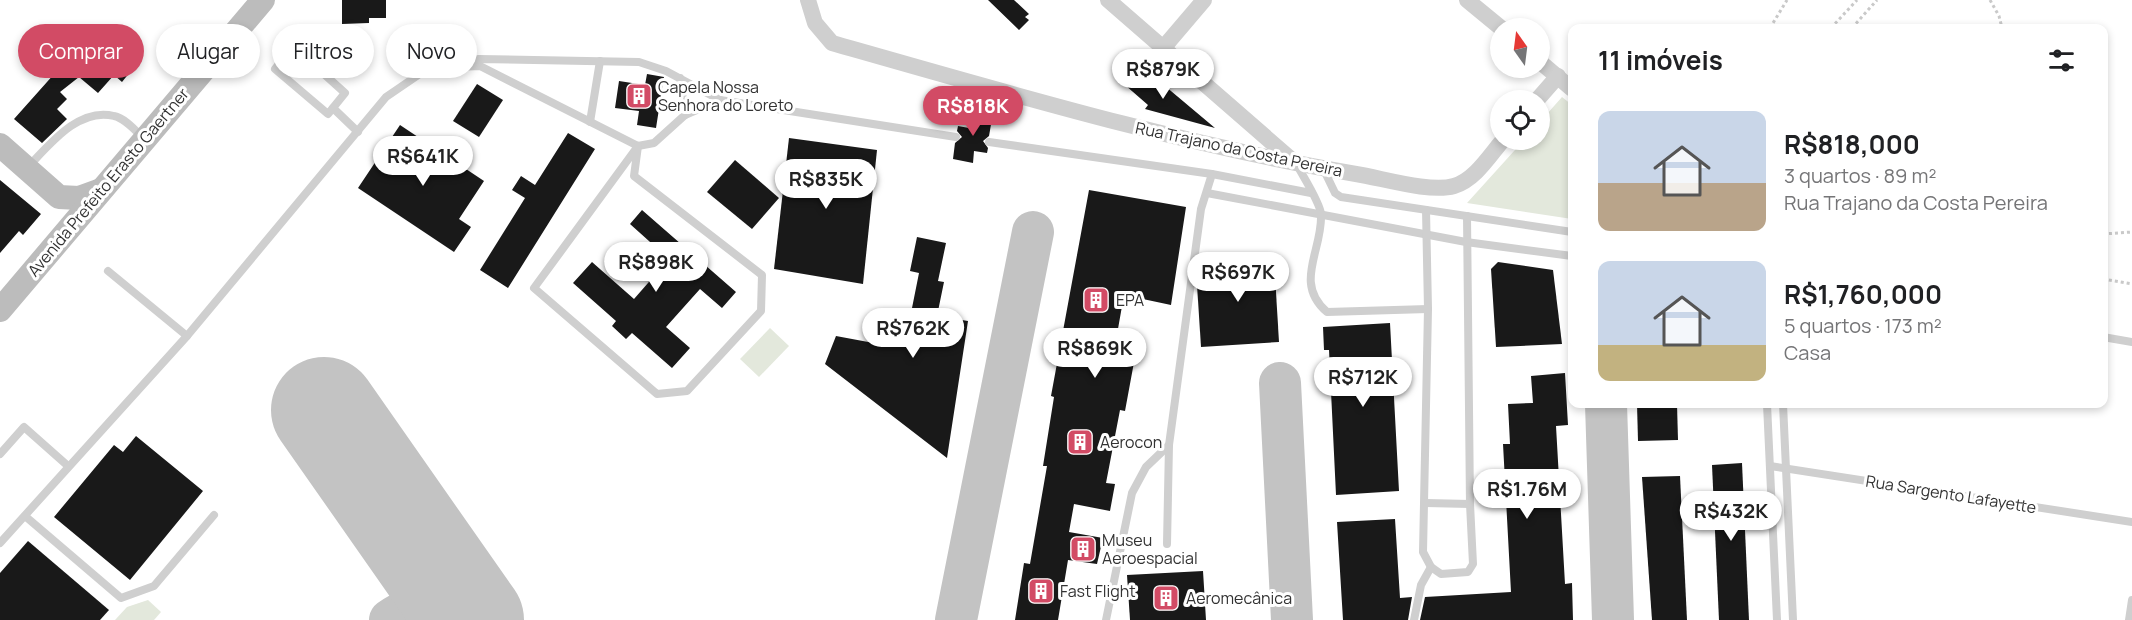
<!DOCTYPE html>
<html lang="pt">
<meta charset="utf-8">
<style>
:root{--surface:#fff;--page:#f6f6f6;--text:#202124;--muted:#757577;--accent:#d24b65}
body{margin:0;font-family:Manrope,sans-serif;background:var(--page);color:var(--text);height:100vh;display:flex;flex-direction:column;font-size:22px;white-space:nowrap}
*{box-sizing:border-box;margin:0}
p{font-size:20px;color:var(--muted)}
.icon{flex:none;width:33px;height:33px;fill:none;stroke:currentColor;stroke-width:2;stroke-linecap:round;stroke-linejoin:round}
.map{position:relative;flex:1;overflow:hidden}
.panel{position:absolute;left:1568px;top:24px;width:540px;height:384px;display:flex;flex-direction:column;background:var(--surface);border-radius:12px;box-shadow:0 3px 9px #0003}
.panel>*{flex:none}
.guide{position:absolute;left:18px;top:24px;width:570px;height:54px;display:flex;gap:12px}
.needle{width:39px;rotate:346deg}
.buttons{position:absolute;left:1490px;top:18px;display:grid;gap:12px}
.buttons a{display:grid;place-items:center;width:60px;height:60px;border-radius:50%;background:var(--surface);box-shadow:0 3px 9px #0003;font-size:30px}
.price{position:absolute;translate:-50% -51px;padding:0 14px;border-radius:21px;background:#fff;color:#222;font-size:20px;line-height:39px;filter:drop-shadow(0 2px 3px #0008)}
.price::after{content:'';position:absolute;left:50%;top:36px;width:18px;height:14px;margin-left:-9px;background:inherit;clip-path:polygon(0 0,100% 0,50% 100%)}
.price.on{background:var(--accent);color:#fff}
ul{padding:0;list-style:none}
li{display:flex;align-items:center;gap:18px;height:150px;padding:0 30px}
li span{display:grid;place-items:center;flex:none;width:168px;height:120px;border-radius:12px;color:#555}
li>.icon{margin-inline-start:auto}
span .icon{width:72px;height:72px;fill:#fffc;stroke-width:1}
li b{font-size:26px}
h2{display:flex;justify-content:space-between;align-items:center;height:72px;padding:0 30px;font-size:26px}
.pill{padding:0 21px;border-radius:27px;background:var(--surface);box-shadow:0 3px 9px #0003;font-size:21px;line-height:54px}
.pill.on{background:var(--accent);color:#fff}
.map>svg:first-child{display:block}
.green{fill:#e3e8dc}
.lines{fill:none;stroke-linecap:round;stroke-linejoin:round}
.taxiway{stroke:#c3c3c3;stroke-width:42}
.runway{stroke:#c3c3c3;stroke-width:106}
.building{fill:#191919}
.path{stroke:#c9c9c9;stroke-width:3;stroke-dasharray:3 3;stroke-linecap:butt}
.lane{stroke:#cfcfcf;stroke-width:8}
.street{stroke:#cfcfcf;stroke-width:16}
.secondary{stroke:#bcbcbc;stroke-width:24}
.labels{text-anchor:middle;dominant-baseline:central;stroke-width:6;stroke-linejoin:round;paint-order:stroke}
.poi-label{font-size:16px;fill:#323232;stroke:#fff;text-anchor:start}
.street-label{font-size:16px;fill:#323232;stroke:#fff}
</style>
<div class="map">
<svg width="2132" height="620" viewBox="0 0 2132 620">
<rect width="100%" height="100%" fill="#fff"/>
<!-- green -->
<g class="green">
<path d="M1562,97L1572,105V219L1467,203L1524,140H1539V123Z"/>
<path d="M770,328L789,346L759,377L740,359Z"/>
<path d="M148,600L161,612L154,620H115L127,607Z"/>
</g>
<g class="lines">
<!-- taxiway -->
<g class="taxiway">
<path d="M1280,383L1292,620"/>
<path d="M1606,404L1613,620"/>
<path d="M390,620C416,601 441,602 469,618"/>
<path d="M956,620L1033,232"/>
</g>
<!-- runway -->
<path class="runway" d="M324,410L471,620"/>
</g>
<!-- building -->
<g class="building">
<path d="M342,0H386V18H369V23L342,24Z"/>
<path d="M988,0H1014L1029,14L1025,17L1029,20L1019,30Z"/>
<path d="M88,36L130,72L122,82L114,75L98,93L79,77L60,92L67,99L57,109L67,119L42,143L14,119Z"/>
<path d="M1139,69L1162,89L1165,86L1215,128L1145,109L1148,105L1125,85Z"/>
<path d="M647,74L664,77L656,128L637,125L639,111L615,108L619,81L645,85Z"/>
<path d="M477,84L503,100L479,137L453,121Z"/>
<path d="M972,110L993,113L989,136L983,141L988,148L987,153L974,151L973,163L953,159L955,143L962,137L957,131L958,126L969,128Z"/>
<path d="M400,125L484,181L459,219L471,227L454,252L358,188Z"/>
<path d="M568,133L595,149L508,288L480,270L525,198L512,190L521,176L535,185Z"/>
<path d="M789,138L877,150L863,284L774,269Z"/>
<path d="M735,160L779,198L752,229L707,192Z"/>
<path d="M0,180L41,214L23,235L19,231L0,253Z"/>
<path d="M1089,190L1186,207L1171,305L1124,295L1116,340L1137,346L1125,411L1120,410L1106,483L1115,484L1110,511L1074,504L1069,532L1103,538L1097,564L1068,560L1058,620H1015L1024,563L1030,564L1047,466H1043L1054,397L1051,396Z"/>
<path d="M642,210L736,292L722,308L700,289L666,327L690,348L672,368L632,333L626,339L612,326L616,321L573,283L592,262L634,299L669,259L630,224Z"/>
<path d="M917,237L946,243L938,281L944,282L937,316L968,321L947,458L825,364L836,336L895,347L899,322L909,323L919,273L910,271Z"/>
<path d="M1274,259L1279,342L1201,347L1197,285L1200,264Z"/>
<path d="M1498,262L1553,270L1562,344L1496,347L1491,269Z"/>
<path d="M1390,323L1399,491L1336,495L1329,350H1324L1323,327Z"/>
<path d="M1565,373L1568,425L1556,426L1565,584L1572,583L1573,620H1420L1425,597L1511,592L1503,444H1510L1508,404L1533,403L1531,376Z"/>
<path d="M1637,404H1677L1678,440L1638,441Z"/>
<path d="M136,436L203,491L130,580L54,517L114,445L123,452Z"/>
<path d="M1742,463L1749,620H1719L1712,465Z"/>
<path d="M1680,476L1687,620H1652L1642,477Z"/>
<path d="M1395,519L1400,598L1412,597L1408,620H1343L1337,522Z"/>
<path d="M28,541L109,610L100,620H0V573Z"/>
<path d="M1203,571L1206,620H1130L1127,575Z"/>
</g>
<g class="lines">
<!-- path -->
<g class="path">
<path d="M1990,0L1999,16L2002,28"/>
<path d="M1770,28L1787,0"/>
<path d="M1831,28L1857,0"/>
<path d="M1852,28L1877,0"/>
<path d="M2103,234L2132,232"/>
<path d="M2103,279L2132,284"/>
</g>
<!-- lane -->
<g class="lane">
<path d="M293,46L345,93L328,114L275,69Z"/>
<path d="M457,67L480,66L638,146L654,143L685,115L720,100"/>
<path d="M680,78L685,115"/>
<path d="M333,108L358,132"/>
<path d="M590,122L600,61"/>
<path d="M989,142L1212,174L1311,193"/>
<path d="M638,146L634,176L762,275L761,311L687,391L657,394L534,288Z"/>
<path d="M1296,163C1302,175 1320,202 1321,214C1323,250 1293,283 1327,312L1428,309"/>
<path d="M28,167C50,144 79,107 114,116C125,118 136,131 144,139"/>
<path d="M1323,168L1335,193L1341,197L1572,232"/>
<path d="M1207,193L1466,242L1572,256"/>
<path d="M1426,210L1428,309L1423,552L1431,567L1441,574L1468,572L1473,564L1470,504L1467,216"/>
<path d="M108,271L187,336"/>
<path d="M2103,337L2132,342"/>
<path d="M1767,404L1777,620"/>
<path d="M1783,404L1793,620"/>
<path d="M0,454L24,427L68,466"/>
<path d="M1770,466L2132,522"/>
<path d="M1426,503L1470,504"/>
<path d="M25,516L121,598L154,586L214,515"/>
<path d="M0,543L187,336L386,97L427,69L479,59L639,62L666,71L720,100L956,137"/>
<path d="M1167,544L1169,445"/>
<path d="M1106,620L1132,493L1146,467L1169,445L1201,209L1212,174"/>
<path d="M1414,620L1421,585L1431,567"/>
<path d="M2129,620L2132,600"/>
</g>
<!-- street -->
<g class="street">
<path d="M808,0L815,23L832,43C1005,92 1178,144 1356,174C1382,178 1430,193 1454,186C1475,180 1490,155 1503,140"/>
<path d="M1108,0L1293,161"/>
<path d="M1467,0L1501,28"/>
<path d="M1164,47L1204,0"/>
<path d="M1539,61L1572,89"/>
<path d="M1537,100L1558,76"/>
</g>
<!-- secondary -->
<g class="secondary">
<path d="M0,145L59,197L79,198L101,190"/>
<path d="M0,310L263,0"/>
</g>
</g>
<!-- icons -->
<defs>
<g id="building-square" transform="scale(1.35)"><rect x="-9" y="-9" width="18" height="18" rx="4" fill="#d24b65" stroke="#fff"/><path d="M-4-6H4V6H1V3H-1V6H-4ZM-2.5-4.3h1.7v1.8h-1.7ZM.8-4.3h1.7v1.8H.8ZM-2.5-1h1.7V.8h-1.7ZM.8-1h1.7V.8H.8Z" fill="#fff"/></g>
</defs>
<g fill-rule="evenodd">
<use href="#building-square" x="639" y="96"/>
<use href="#building-square" x="1096" y="300"/>
<use href="#building-square" x="1080" y="442"/>
<use href="#building-square" x="1083" y="549"/>
<use href="#building-square" x="1041" y="591"/>
<use href="#building-square" x="1166" y="598"/>
</g>
<g class="labels">
<!-- poi labels -->
<g class="poi-label">
<text x="658" y="87">Capela Nossa<tspan x="658" dy="18">Senhora do Loreto</tspan></text>
<text x="1116" y="300">EPA</text>
<text x="1100" y="442">Aerocon</text>
<text x="1102" y="540">Museu<tspan x="1102" dy="18">Aeroespacial</tspan></text>
<text x="1060" y="591">Fast Flight</text>
<text x="1186" y="598">Aeromecânica</text>
</g>
<!-- street labels -->
<g class="street-label">
<text transform="translate(1239 149) rotate(12)">Rua Trajano da Costa Pereira</text>
<text transform="translate(108 182) rotate(-50)">Avenida Prefeito Erasto Gaertner</text>
<text transform="translate(1951 494) rotate(9)">Rua Sargento Lafayette</text>
</g>
</g>
</svg>
<div class="buttons">
<a><svg class="needle" viewBox="-14 -14 28 28"><path d="M0-13l5 13h-10z" fill="#e53935"/><path d="M0 13l5-13h-10z" fill="#757577"/></svg></a>
<a><svg class="icon" aria-label="locate" viewBox="0 0 24 24"><circle cx="12" cy="12" r="6"/><path d="M12 2v4M12 18v4M2 12h4M18 12h4"/></svg></a>
</div>
<b class="price" style="left:1163px;top:100px">R$879K</b>
<b class="price on" style="left:973px;top:137px">R$818K</b>
<b class="price" style="left:423px;top:187px">R$641K</b>
<b class="price" style="left:826px;top:210px">R$835K</b>
<b class="price" style="left:656px;top:293px">R$898K</b>
<b class="price" style="left:1238px;top:303px">R$697K</b>
<b class="price" style="left:913px;top:359px">R$762K</b>
<b class="price" style="left:1095px;top:379px">R$869K</b>
<b class="price" style="left:1363px;top:408px">R$712K</b>
<b class="price" style="left:1527px;top:520px">R$1.76M</b>
<b class="price" style="left:1731px;top:542px">R$432K</b>
<div class="guide">
<a class="pill on">Comprar</a>
<a class="pill">Alugar</a>
<a class="pill">Filtros</a>
<a class="pill">Novo</a>
</div>
<section class="panel">
<h2>11 imóveis<svg class="icon" aria-label="filters" viewBox="0 0 24 24"><path d="M4 7h16M4 17h16"/><circle cx="9" cy="7" r="2"/><circle cx="15" cy="17" r="2"/></svg></h2>
<ul>
<li><span style="background:linear-gradient(#c9d6e8 60%,#b9a48a 0)"><svg class="icon" aria-label="home" viewBox="0 0 24 24"><path d="M3 11l9-7 9 7M6 9v11h12V9"/></svg></span><div><b>R$818,000</b><p>3 quartos · 89 m²</p><p>Rua Trajano da Costa Pereira</p></div></li>
<li><span style="background:linear-gradient(#c9d6e8 70%,#c2b280 0)"><svg class="icon" aria-label="home" viewBox="0 0 24 24"><path d="M3 11l9-7 9 7M6 9v11h12V9"/></svg></span><div><b>R$1,760,000</b><p>5 quartos · 173 m²</p><p>Casa</p></div></li>
</ul>
</section>
</div>
